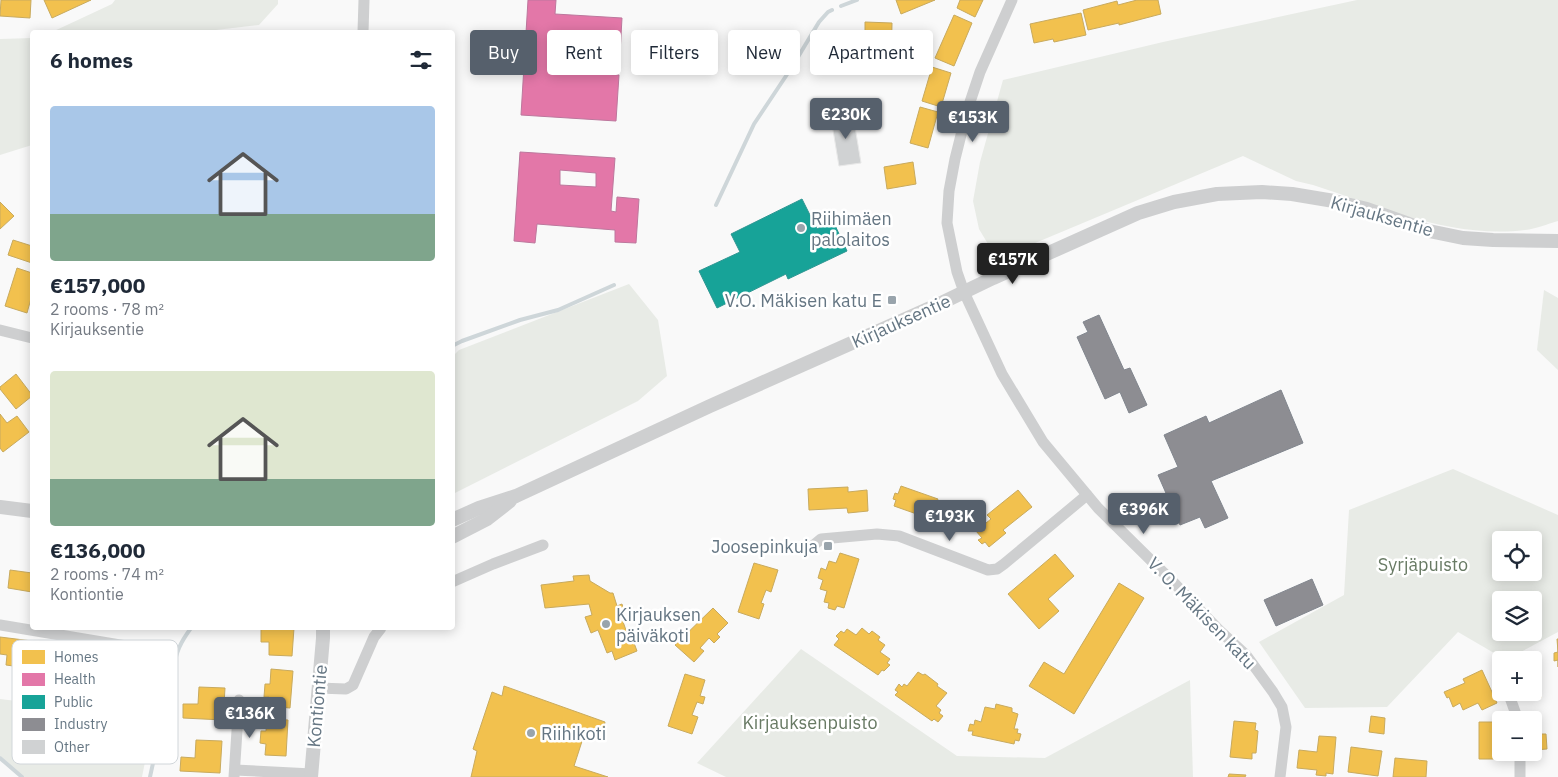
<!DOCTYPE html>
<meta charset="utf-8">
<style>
:root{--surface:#fff;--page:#f2f2f3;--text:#1f2937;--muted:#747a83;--accent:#56606c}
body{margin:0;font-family:"IBM Plex Sans",sans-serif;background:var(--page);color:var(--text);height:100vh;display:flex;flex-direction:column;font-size:19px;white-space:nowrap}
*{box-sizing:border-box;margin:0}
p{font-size:16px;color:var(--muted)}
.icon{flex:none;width:28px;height:28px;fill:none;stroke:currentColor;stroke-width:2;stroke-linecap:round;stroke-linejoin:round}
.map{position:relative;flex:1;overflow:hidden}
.panel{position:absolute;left:30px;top:30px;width:425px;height:600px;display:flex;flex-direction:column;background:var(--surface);border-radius:5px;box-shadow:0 2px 12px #0003}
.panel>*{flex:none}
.guide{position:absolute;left:470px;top:30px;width:475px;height:45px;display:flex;gap:10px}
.controls{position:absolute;left:1492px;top:531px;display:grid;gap:10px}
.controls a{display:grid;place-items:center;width:50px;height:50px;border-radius:5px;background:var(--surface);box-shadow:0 2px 12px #0003;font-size:25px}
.price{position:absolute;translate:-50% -42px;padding:0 11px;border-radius:5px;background:var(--accent);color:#fff;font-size:16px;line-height:32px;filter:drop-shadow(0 1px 2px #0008)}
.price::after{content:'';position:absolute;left:50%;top:30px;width:15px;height:11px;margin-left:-8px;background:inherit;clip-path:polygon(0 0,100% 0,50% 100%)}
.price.current{background:#222;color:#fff}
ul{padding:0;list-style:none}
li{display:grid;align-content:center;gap:10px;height:265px;padding:0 20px}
li span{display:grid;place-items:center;height:155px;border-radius:5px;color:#555}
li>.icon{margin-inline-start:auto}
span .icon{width:90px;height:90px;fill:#fffc;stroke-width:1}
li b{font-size:21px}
h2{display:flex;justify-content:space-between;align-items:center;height:60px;padding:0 20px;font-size:21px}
.chip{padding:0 18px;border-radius:5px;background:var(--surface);box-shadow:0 2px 12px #0003;font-size:18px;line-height:45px}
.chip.current{background:var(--accent);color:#fff}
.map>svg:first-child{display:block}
.green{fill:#e8ebe6;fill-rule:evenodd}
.homes{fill:#f2c14e;stroke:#c8aa5e}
.health{fill:#e377a8;stroke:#bd779d;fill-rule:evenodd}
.public{fill:#17a398;stroke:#2e9692}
.industry{fill:#8d8d92;stroke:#81868e}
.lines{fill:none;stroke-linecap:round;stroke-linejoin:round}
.stream{stroke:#ced6d9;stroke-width:4}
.building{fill:#d0d2d3;stroke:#e8e8e8}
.minor{stroke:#cecfd0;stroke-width:11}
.tertiary{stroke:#cecfd0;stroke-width:14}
.poi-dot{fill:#99a4ac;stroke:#fff;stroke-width:2}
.labels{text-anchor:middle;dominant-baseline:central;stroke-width:5;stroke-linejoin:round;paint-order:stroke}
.street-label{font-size:18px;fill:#657683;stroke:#fff}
.poi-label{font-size:18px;fill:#657683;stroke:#fff;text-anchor:start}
.park-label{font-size:18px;fill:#687a64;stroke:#fff}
.key{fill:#fff;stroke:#d1d6da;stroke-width:1}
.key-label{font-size:14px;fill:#657683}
</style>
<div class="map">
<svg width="1558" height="777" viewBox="0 0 1558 777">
<rect width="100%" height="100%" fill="#f9f9f9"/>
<!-- green -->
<g class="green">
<path d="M115,0H278V4L259,25L199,32H52L112,4Z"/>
<path d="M1357,0H1558V221C1547,224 1536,229 1525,230C1452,239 1381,207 1313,185L1296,181L1243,156L997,259L979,229L973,201L980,162L1003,80L1163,42Z"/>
<path d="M32,38V145L0,155V39Z"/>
<path d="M629,284L658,320L667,376L638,401L453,494V356L459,350Z"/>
<path d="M1544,290L1558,298V370L1537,350Z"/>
<path d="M1453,469L1558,515V632L1506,660L1458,632L1387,707L1305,708L1259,642L1344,595L1349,510ZM1501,540H1534V572H1501ZM1501,600H1534V632H1501Z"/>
<path d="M168,646L142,777H24L0,756V699L106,712L144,663L155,667Z"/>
<path d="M801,649L957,756L1045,758L1190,680L1193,777H726L697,763Z"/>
</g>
<!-- homes -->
<g class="homes">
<path d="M1,0H31L30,18L0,16Z"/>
<path d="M44,0H91L52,18Z"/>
<path d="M896,0H935L901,14Z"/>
<path d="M960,0H983L975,17L957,8Z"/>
<path d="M1137,0H1158L1161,14L1119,25V23L1088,30L1083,10L1117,1L1118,5Z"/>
<path d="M1081,13L1086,35L1054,42L1053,39L1034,43L1030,24Z"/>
<path d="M954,15L972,23L954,66L935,58Z"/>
<path d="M865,22L892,23L891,67H865Z"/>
<path d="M932,67L951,73L941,107L922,101Z"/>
<path d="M920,107L938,112L928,148L910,143Z"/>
<path d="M913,162L916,184L887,189L884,167Z"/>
<path d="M0,202L14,216L0,229Z"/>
<path d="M13,240L32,246V263L8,255Z"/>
<path d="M17,268L32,273V295L27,313L5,306Z"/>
<path d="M16,374L32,395V396L16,409L0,389V387Z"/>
<path d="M0,414L7,423L17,416L29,432L3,452L0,448Z"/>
<path d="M901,486L938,499L936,504L962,513L955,532L926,522L928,518L894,506L896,500L893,499L895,493L898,494Z"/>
<path d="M848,487V492L867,490L868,511L848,513L847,508L809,510L808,489Z"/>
<path d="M1018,490L1032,507L1003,530L1006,533L989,547L985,542L982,544L978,540L982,538L976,531L991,519L987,515Z"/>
<path d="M840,553L859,559L844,608L837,606L835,610L828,608L829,603L824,602L827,591L820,589L823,580L818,578L821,568L826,570L829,561L836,563Z"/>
<path d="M1055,554L1074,576L1048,599L1059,611L1039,629L1008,594Z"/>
<path d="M754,563L778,570L771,592L766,590L761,603L764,604L759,619L738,612Z"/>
<path d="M10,570L32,573V592L8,588Z"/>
<path d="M589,575L590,581L610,593H613L617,606L622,604L624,611L620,613L628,636L631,635L637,651L615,660L612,651L607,653L598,630L591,633L585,617L592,615L589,604L545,608L541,585L574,581L573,576Z"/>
<path d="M1119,583L1144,598L1074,714L1029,686L1044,662L1064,674Z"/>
<path d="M713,608L728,623L717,634L720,637L714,643L709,638L700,648L704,651L694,662L675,645Z"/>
<path d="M261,628H294L292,656L269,655V642H261Z"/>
<path d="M862,628L869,634L872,631L880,637L878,640L885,645L880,652L890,659L887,663L890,665L884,671L882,670L878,675L834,645L839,639L836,636L841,631L844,633L847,629L856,635Z"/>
<path d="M0,637L32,641L28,668L6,665L7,655L0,654Z"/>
<path d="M1557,639H1558V667V660L1554,661V653L1558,652Z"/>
<path d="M271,669L293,671L290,708L268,706L269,697H264L265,684H270Z"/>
<path d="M1482,670L1497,703L1482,710L1478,703L1463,710L1460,703L1453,707L1449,697L1447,698L1444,692L1465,683L1463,679Z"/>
<path d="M918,672L923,675L925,674L938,684L937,686L947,693L936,706L941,710L939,713L943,716L938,722L934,719L932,721L895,695L898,692L895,690L899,684L902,687L904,684L907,686Z"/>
<path d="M685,674L705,680L700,696L705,697L703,704L697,702L692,715L698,717L692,734L668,726Z"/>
<path d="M1534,682H1540L1541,698L1526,699V692H1534Z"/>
<path d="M504,686L605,722L602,736L586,729L574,766L608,777H471L477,751L473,749L492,692L502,696Z"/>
<path d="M199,687L225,688L223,720L183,718V704H198Z"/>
<path d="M996,704L1012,708V712L1018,714L1014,729H1018L1017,733L1021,734L1019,741L1015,740L1014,744L972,735L973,731H968L970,724L974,725L975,720L981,722L985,707L995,709Z"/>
<path d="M1371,716L1385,718L1384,734L1369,732Z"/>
<path d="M267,719L288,720L286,756L265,755L266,744L260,743L261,731H266Z"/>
<path d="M1234,721L1256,723L1255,730L1258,731L1256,753H1252V759L1230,757Z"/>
<path d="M1479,722H1500L1501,759H1479Z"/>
<path d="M1534,734H1546L1547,749L1534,750Z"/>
<path d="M1319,736L1336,737L1333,774L1326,773V776L1316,775L1317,770L1297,768L1299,750L1317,752Z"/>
<path d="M196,740L222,741L220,773L180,771L181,757L195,758Z"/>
<path d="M1351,747L1382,751L1378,776L1348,772Z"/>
<path d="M1395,758L1427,761L1426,777H1393Z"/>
<path d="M1229,774L1246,775L1245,777H1228Z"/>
</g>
<!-- health -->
<g class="health">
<path d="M528,0H556L555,14L622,18L620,53L552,49L551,71L619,75L616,121L521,115Z"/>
<path d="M520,152L615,158L611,211L616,212L617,197L639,199L636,243L615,242V230L537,224L535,243L514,241ZM560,170L596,173V187L560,185Z"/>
</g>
<!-- public -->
<path class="public" d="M802,199L817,229L833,221L847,251L788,279L786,274L717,308L699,271L740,252L731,234Z"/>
<!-- industry -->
<g class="industry">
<path d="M1099,315L1124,370L1130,368L1147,405L1129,413L1120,392L1105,399L1077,337L1088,332L1083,322Z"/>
<path d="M1281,390L1303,443L1211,481L1228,518L1205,528L1200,517L1180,525L1158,475L1178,467L1164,435L1206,416L1209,423Z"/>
<path d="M1312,579L1323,605L1276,626L1264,600Z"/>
</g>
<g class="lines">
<!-- stream -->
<g class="stream">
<path d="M841,6L857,0"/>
<path d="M716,205L754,124L792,67L819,22L828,12L832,10"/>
<path d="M452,346L462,341L520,320L558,310L614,285"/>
<path d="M0,758L22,777"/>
<path d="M150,777L173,671C176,652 180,643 191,628"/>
</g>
</g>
<!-- building -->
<path class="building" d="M853,115L861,163L839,166L831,118Z"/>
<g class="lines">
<!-- minor -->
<g class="minor">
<path d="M1012,0L980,72L967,111L955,159L949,191L947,223L957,272L964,292L1002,374L1043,442L1098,508L1176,585L1219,630L1246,655L1273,692L1282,707L1286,727L1280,777"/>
<path d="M363,32L364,0"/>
<path d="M0,330L32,338"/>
<path d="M809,549L821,539L877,534L899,536L988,570L997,569L1004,564L1087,495"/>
<path d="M452,582L493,564L543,545"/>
<path d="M0,625L132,647L149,654"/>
<path d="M318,688L346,689L353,685L374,637L381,628"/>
<path d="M1508,692L1518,720"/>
<path d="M1520,752V777"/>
<path d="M235,770L312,774"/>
<path d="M234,777L239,700"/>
</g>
<!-- tertiary -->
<g class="tertiary">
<path d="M0,507L32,511"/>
<path d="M452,520L479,508L516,496L710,406L935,306L993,278L1138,213L1174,202L1217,194L1262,192L1292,194L1334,201L1367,209L1429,231L1463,238L1493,240L1558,241"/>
<path d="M452,537L487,519L510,501"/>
<path d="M311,777L323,638V628"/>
</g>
</g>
<!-- markers -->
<g class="poi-dot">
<circle cx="801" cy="228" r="5"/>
<rect x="887" y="295" width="10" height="10" rx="2.5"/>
<rect x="823" y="541" width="10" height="10" rx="2.5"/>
<circle cx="606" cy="624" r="5"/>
<circle cx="531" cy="733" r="5"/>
</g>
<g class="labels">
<!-- street labels -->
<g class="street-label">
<text transform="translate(1382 216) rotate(16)">Kirjauksentie</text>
<text transform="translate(901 321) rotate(-24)">Kirjauksentie</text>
<text transform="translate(1202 613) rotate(46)">V. O. Mäkisen katu</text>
<text transform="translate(317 706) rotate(-85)">Kontiontie</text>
</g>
<!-- poi labels -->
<g class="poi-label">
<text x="811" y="218">Riihimäen<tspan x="811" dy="21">palolaitos</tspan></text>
<text x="882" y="300" text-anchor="end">V.O. Mäkisen katu E</text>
<text x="818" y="546" text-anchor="end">Joosepinkuja</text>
<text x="616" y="614">Kirjauksen<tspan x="616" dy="21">päiväkoti</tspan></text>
<text x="541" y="733">Riihikoti</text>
</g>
<!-- park labels -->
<g class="park-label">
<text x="1423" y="564">Syrjäpuisto</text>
<text x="810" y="722">Kirjauksenpuisto</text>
</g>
</g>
<!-- legend -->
<rect x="12" y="640" width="166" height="124" rx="8" class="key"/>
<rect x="22" y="650" width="23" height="14" fill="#f2c14e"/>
<rect x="22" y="673" width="23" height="13" fill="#e377a8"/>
<rect x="22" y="695" width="23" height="14" fill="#17a398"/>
<rect x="22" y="718" width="23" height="13" fill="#8d8d92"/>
<rect x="22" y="740" width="23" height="14" fill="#d0d2d3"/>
<g class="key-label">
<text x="54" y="662">Homes</text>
<text x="54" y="684">Health</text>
<text x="54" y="707">Public</text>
<text x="54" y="729">Industry</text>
<text x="54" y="752">Other</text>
</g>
</svg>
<div class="controls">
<a><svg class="icon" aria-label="locate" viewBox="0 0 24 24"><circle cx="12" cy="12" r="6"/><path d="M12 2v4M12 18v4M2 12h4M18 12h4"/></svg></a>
<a><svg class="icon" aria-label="layers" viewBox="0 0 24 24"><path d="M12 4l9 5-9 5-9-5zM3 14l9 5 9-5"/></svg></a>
<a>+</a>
<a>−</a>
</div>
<b class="price" style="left:846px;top:140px">€230K</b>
<b class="price" style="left:973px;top:143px">€153K</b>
<b class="price current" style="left:1013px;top:285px">€157K</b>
<b class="price" style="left:1144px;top:535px">€396K</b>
<b class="price" style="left:950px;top:542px">€193K</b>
<b class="price" style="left:250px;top:739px">€136K</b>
<div class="guide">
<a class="chip current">Buy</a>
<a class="chip">Rent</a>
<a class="chip">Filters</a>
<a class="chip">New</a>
<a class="chip">Apartment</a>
</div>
<section class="panel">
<h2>6 homes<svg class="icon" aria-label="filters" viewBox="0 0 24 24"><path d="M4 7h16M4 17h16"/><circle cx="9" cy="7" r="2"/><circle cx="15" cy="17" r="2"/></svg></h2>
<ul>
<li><span style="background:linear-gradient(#a9c7e8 70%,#7fa58c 0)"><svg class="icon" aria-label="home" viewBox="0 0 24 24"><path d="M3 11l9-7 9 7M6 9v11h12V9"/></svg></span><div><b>€157,000</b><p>2 rooms · 78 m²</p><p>Kirjauksentie</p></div></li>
<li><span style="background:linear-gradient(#dfe7d0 70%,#7fa58c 0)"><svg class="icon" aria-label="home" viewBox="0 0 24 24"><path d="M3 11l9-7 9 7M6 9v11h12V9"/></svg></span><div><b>€136,000</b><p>2 rooms · 74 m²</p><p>Kontiontie</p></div></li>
</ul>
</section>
</div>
